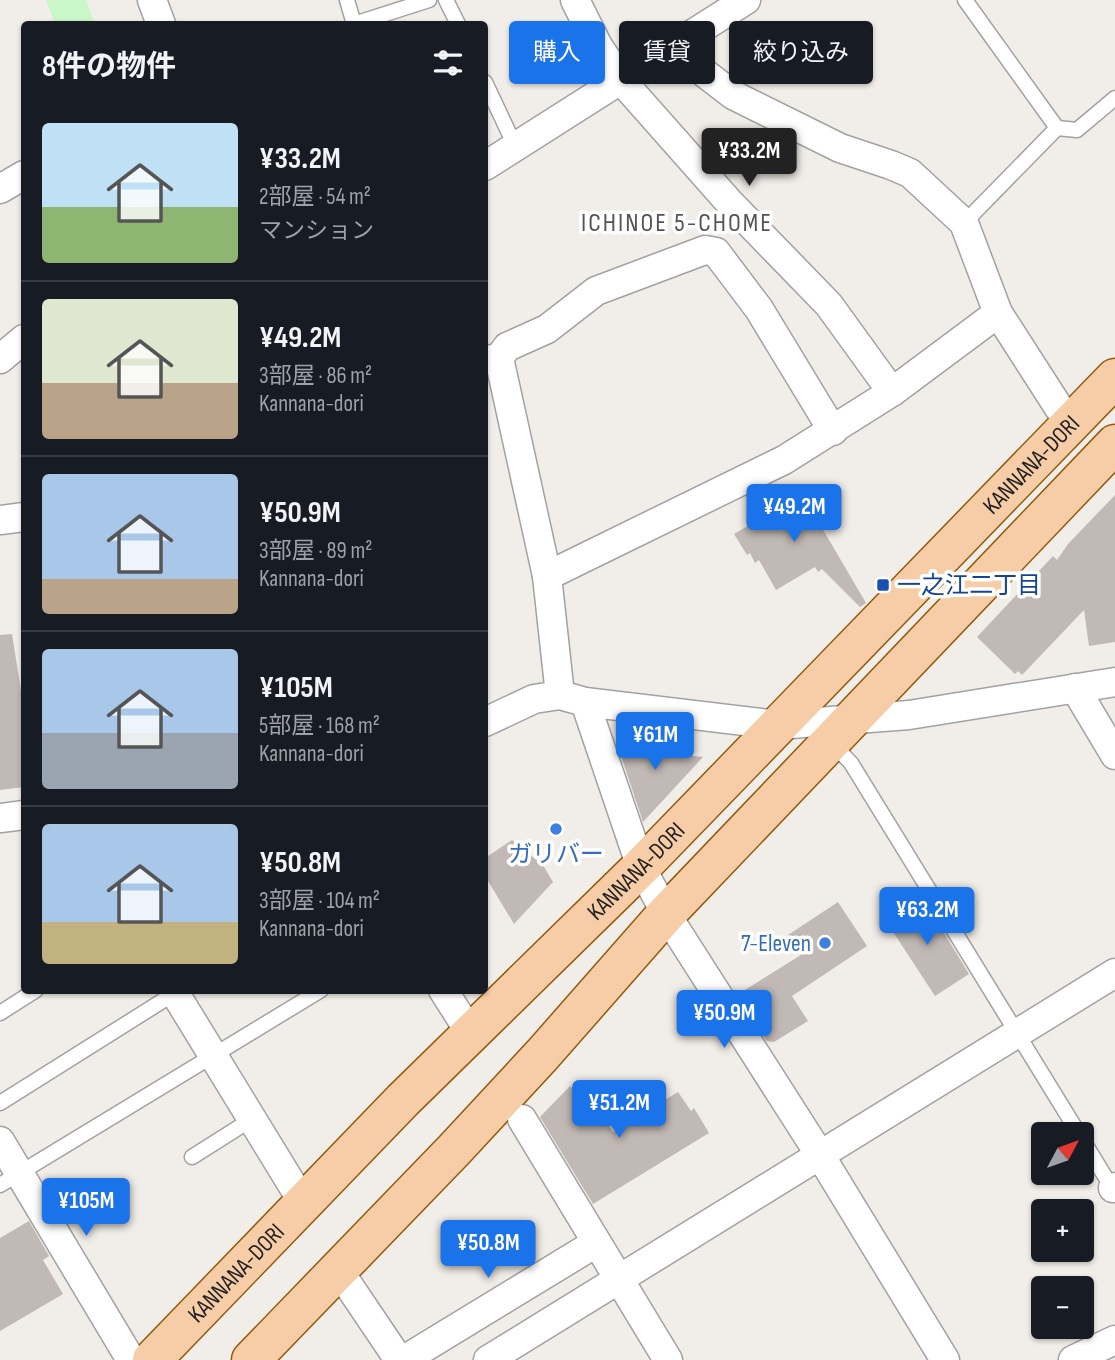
<!DOCTYPE html>
<html lang="ja">
<meta charset="utf-8">
<style>
:root{--surface:#171b24;--page:#242831;--text:#f1f3f6;--muted:#9ea1a6;--line:#363941;--accent:#1a73e8}
body{margin:0;font-family:"Sofia Sans Condensed","Noto Sans JP",sans-serif;background:var(--page);color:var(--text);height:100vh;display:flex;flex-direction:column;font-size:26px;white-space:nowrap}
*{box-sizing:border-box;margin:0}
p{font-size:23px;color:var(--muted)}
.icon{flex:none;width:38px;height:38px;fill:none;stroke:currentColor;stroke-width:2;stroke-linecap:round;stroke-linejoin:round}
.map{position:relative;flex:1;overflow:hidden}
.details{position:absolute;left:21px;top:21px;width:467px;height:973px;display:flex;flex-direction:column;background:var(--surface);border-radius:7px;box-shadow:0 2px 5px #0004}
.details>*{flex:none}
.hud{position:absolute;left:509px;top:21px;width:500px;height:63px;display:flex;gap:14px}
.needle{width:46px;rotate:49deg}
.buttons{position:absolute;left:1031px;top:1122px;display:grid;gap:14px}
.buttons a{display:grid;place-items:center;width:63px;height:63px;border-radius:7px;background:var(--surface);box-shadow:0 2px 5px #0004;font-size:35px}
.price{position:absolute;translate:-50% -60px;padding:0 16px;border-radius:7px;background:var(--accent);color:#fff;font-size:23px;line-height:46px;filter:drop-shadow(0 2px 4px #0008)}
.price::after{content:'';position:absolute;left:50%;top:42px;width:21px;height:16px;margin-left:-10px;background:inherit;clip-path:polygon(0 0,100% 0,50% 100%)}
.price.current{background:#222;color:#fff}
ul{padding:0;list-style:none}
li{display:flex;align-items:center;gap:21px;height:175px;padding:0 21px}
li+li{border-top:2px solid var(--line)}
li span{display:grid;place-items:center;flex:none;width:196px;height:140px;border-radius:7px;color:#555}
li>.icon{margin-inline-start:auto}
span .icon{width:84px;height:84px;fill:#fffc;stroke-width:1}
li b{font-size:30px}
h2{display:flex;justify-content:space-between;align-items:center;height:84px;padding:0 21px;font-size:30px}
.tag{padding:0 24px;border-radius:7px;background:var(--surface);box-shadow:0 2px 5px #0004;font-size:24px;line-height:63px}
.tag.current{background:var(--accent);color:#fff}
.map>svg:first-child{display:block}
.park{fill:#c9f7c9}
.building{fill:#c1b9b5}
.lines{fill:none;stroke-linecap:round;stroke-linejoin:round}
.service-casing{stroke:#a2a2a2;stroke-width:17}
.minor-casing{stroke:#a2a2a2;stroke-width:31}
.primary-casing{stroke:#955a09;stroke-width:41}
.service{stroke:#fff;stroke-width:14}
.minor{stroke:#fff;stroke-width:28}
.primary{stroke:#f7cda7;stroke-width:38}
.transit-dot{fill:#1a4fb4;stroke:#fff;stroke-width:2.5}
.shop-dot{fill:#3f7fe0;stroke:#fff;stroke-width:2.5}
.labels{text-anchor:middle;dominant-baseline:central;stroke-width:7;stroke-linejoin:round;paint-order:stroke}
.street-label{font-size:24px;fill:#212121;stroke:#fff}
.transit-label{font-size:24px;fill:#164399;stroke:#fff;text-anchor:start}
.shop-label{font-size:24px;fill:#366cbe;stroke:#fff}
.neighbourhood-label{font-size:26px;letter-spacing:2px;fill:#545454;stroke:#fff}
</style>
<div class="map">
<svg width="1115" height="1360" viewBox="0 0 1115 1360">
<rect width="100%" height="100%" fill="#f1ede8"/>
<!-- park -->
<path class="park" d="M46,0H86L95,24H55Z"/>
<!-- building -->
<g class="building">
<path d="M798,487L866,603L860,607L822,569L818,572L815,567L776,590L759,560L755,563L750,553L747,555L734,534L758,520L754,513Z"/>
<path d="M1115,495V642L1089,646L1084,610L1022,675L1018,671L1015,674L977,637L1053,556L1057,560L1068,544Z"/>
<path d="M12,634L24,710V787L0,790V635Z"/>
<path d="M632,741L684,748V755L703,757L643,822L618,747L630,748Z"/>
<path d="M512,840L543,865L553,882L514,924L485,876V858Z"/>
<path d="M915,897L930,921L935,918L969,974L935,996L884,918Z"/>
<path d="M838,902L867,946L792,996L808,1021L774,1042L767,1041L756,1025L759,1023L740,993L801,955L788,935Z"/>
<path d="M570,1086L600,1114L613,1132L678,1092L691,1111L694,1108L709,1133L593,1204L540,1117Z"/>
<path d="M29,1221L49,1256L43,1260L63,1294L0,1331V1238Z"/>
</g>
<g class="lines">
<!-- service casing -->
<g class="service-casing">
<g id="service">
<path d="M347,0L354,24L429,0"/>
<path d="M446,0L458,24"/>
<path d="M485,82L515,146"/>
<path d="M1057,128L1077,130L1115,98"/>
<path d="M964,223L1057,128L965,0"/>
<path d="M832,743L851,763L1079,1134"/>
<path d="M0,1013L36,990"/>
<path d="M0,1103L175,993"/>
<path d="M1082,1139L1114,1191"/>
<path d="M192,1157L252,1119"/>
<path d="M0,1185L321,990"/>
</g>
</g>
<!-- minor casing -->
<g class="minor-casing">
<g id="minor">
<path d="M152,0L161,24"/>
<path d="M575,0L598,46L621,80L729,202L829,305L892,392"/>
<path d="M672,48L733,95L840,148L891,165L910,173L964,223L998,313L1070,425"/>
<path d="M485,166L746,0"/>
<path d="M0,189L24,175"/>
<path d="M499,358L547,576"/>
<path d="M0,359L24,339"/>
<path d="M485,360L499,358L507,347L547,329L596,291L705,250L716,252L759,309L833,431"/>
<path d="M0,520L24,517"/>
<path d="M1075,688L1115,755"/>
<path d="M560,695L547,576L784,460L892,392L998,313"/>
<path d="M585,702L641,867L666,914L820,1155L945,1360"/>
<path d="M485,722L534,699L560,695L585,702L778,725L909,715L1115,682"/>
<path d="M0,818L24,815"/>
<path d="M173,990L304,1204"/>
<path d="M443,990L471,1034"/>
<path d="M522,1119L668,1360"/>
<path d="M0,1141L131,1360"/>
<path d="M1113,1188L1115,1187"/>
<path d="M339,1271L399,1360"/>
<path d="M404,1360L596,1243"/>
<path d="M488,1360L1115,973"/>
<path d="M1073,1360L1115,1340"/>
</g>
</g>
<!-- primary casing -->
<g class="primary-casing">
<g id="primary">
<path id="s1" d="M152,1360L403,1100L641,867L1115,378"/>
<path d="M251,1360L454,1150L543,1054L666,914L1115,444"/>
</g>
</g>
<!-- service -->
<use href="#service" class="service"/>
<!-- minor -->
<use href="#minor" class="minor"/>
<!-- primary -->
<use href="#primary" class="primary"/>
</g>
<!-- markers -->
<rect class="transit-dot" x="876" y="578" width="14" height="14" rx="3.5"/>
<g class="shop-dot">
<circle cx="556" cy="829" r="7"/>
<circle cx="825" cy="943" r="7"/>
</g>
<g class="labels">
<!-- street labels -->
<g class="street-label">
<text stroke="none"><textPath href="#s1" startOffset="1255">KANNANA-DORI</textPath></text>
<text stroke="none"><textPath href="#s1" startOffset="688">KANNANA-DORI</textPath></text>
<text stroke="none"><textPath href="#s1" startOffset="121">KANNANA-DORI</textPath></text>
</g>
<!-- transit labels -->
<g class="transit-label">
<text x="897" y="585">一之江二丁目</text>
</g>
<!-- shop labels -->
<g class="shop-label">
<text x="556" y="854">ガリバー</text>
<text x="811" y="943" text-anchor="end">7-Eleven</text>
</g>
<!-- neighbourhood labels -->
<g class="neighbourhood-label">
<text x="677" y="223">ICHINOE 5-CHOME</text>
</g>
</g>
</svg>
<div class="buttons">
<a><svg class="needle" viewBox="-14 -14 28 28"><path d="M0-13l5 13h-10z" fill="#e53935"/><path d="M0 13l5-13h-10z" fill="#9ea1a6"/></svg></a>
<a>+</a>
<a>−</a>
</div>
<b class="price current" style="left:749px;top:188px">¥33.2M</b>
<b class="price" style="left:794px;top:544px">¥49.2M</b>
<b class="price" style="left:655px;top:772px">¥61M</b>
<b class="price" style="left:927px;top:947px">¥63.2M</b>
<b class="price" style="left:724px;top:1050px">¥50.9M</b>
<b class="price" style="left:619px;top:1140px">¥51.2M</b>
<b class="price" style="left:86px;top:1238px">¥105M</b>
<b class="price" style="left:488px;top:1280px">¥50.8M</b>
<div class="hud">
<a class="tag current">購入</a>
<a class="tag">賃貸</a>
<a class="tag">絞り込み</a>
</div>
<section class="details">
<h2>8件の物件<svg class="icon" aria-label="filters" viewBox="0 0 24 24"><path d="M4 7h16M4 17h16"/><circle cx="9" cy="7" r="2"/><circle cx="15" cy="17" r="2"/></svg></h2>
<ul>
<li><span style="background:linear-gradient(#bfe0f5 60%,#8fb573 0)"><svg class="icon" aria-label="home" viewBox="0 0 24 24"><path d="M3 11l9-7 9 7M6 9v11h12V9"/></svg></span><div><b>¥33.2M</b><p>2部屋 · 54 m²</p><p>マンション</p></div></li>
<li><span style="background:linear-gradient(#dfe7d0 60%,#b9a48a 0)"><svg class="icon" aria-label="home" viewBox="0 0 24 24"><path d="M3 11l9-7 9 7M6 9v11h12V9"/></svg></span><div><b>¥49.2M</b><p>3部屋 · 86 m²</p><p>Kannana-dori</p></div></li>
<li><span style="background:linear-gradient(#a9c7e8 75%,#b9a48a 0)"><svg class="icon" aria-label="home" viewBox="0 0 24 24"><path d="M3 11l9-7 9 7M6 9v11h12V9"/></svg></span><div><b>¥50.9M</b><p>3部屋 · 89 m²</p><p>Kannana-dori</p></div></li>
<li><span style="background:linear-gradient(#a9c7e8 60%,#9aa5b1 0)"><svg class="icon" aria-label="home" viewBox="0 0 24 24"><path d="M3 11l9-7 9 7M6 9v11h12V9"/></svg></span><div><b>¥105M</b><p>5部屋 · 168 m²</p><p>Kannana-dori</p></div></li>
<li><span style="background:linear-gradient(#a9c7e8 70%,#c2b280 0)"><svg class="icon" aria-label="home" viewBox="0 0 24 24"><path d="M3 11l9-7 9 7M6 9v11h12V9"/></svg></span><div><b>¥50.8M</b><p>3部屋 · 104 m²</p><p>Kannana-dori</p></div></li>
</ul>
</section>
</div>
